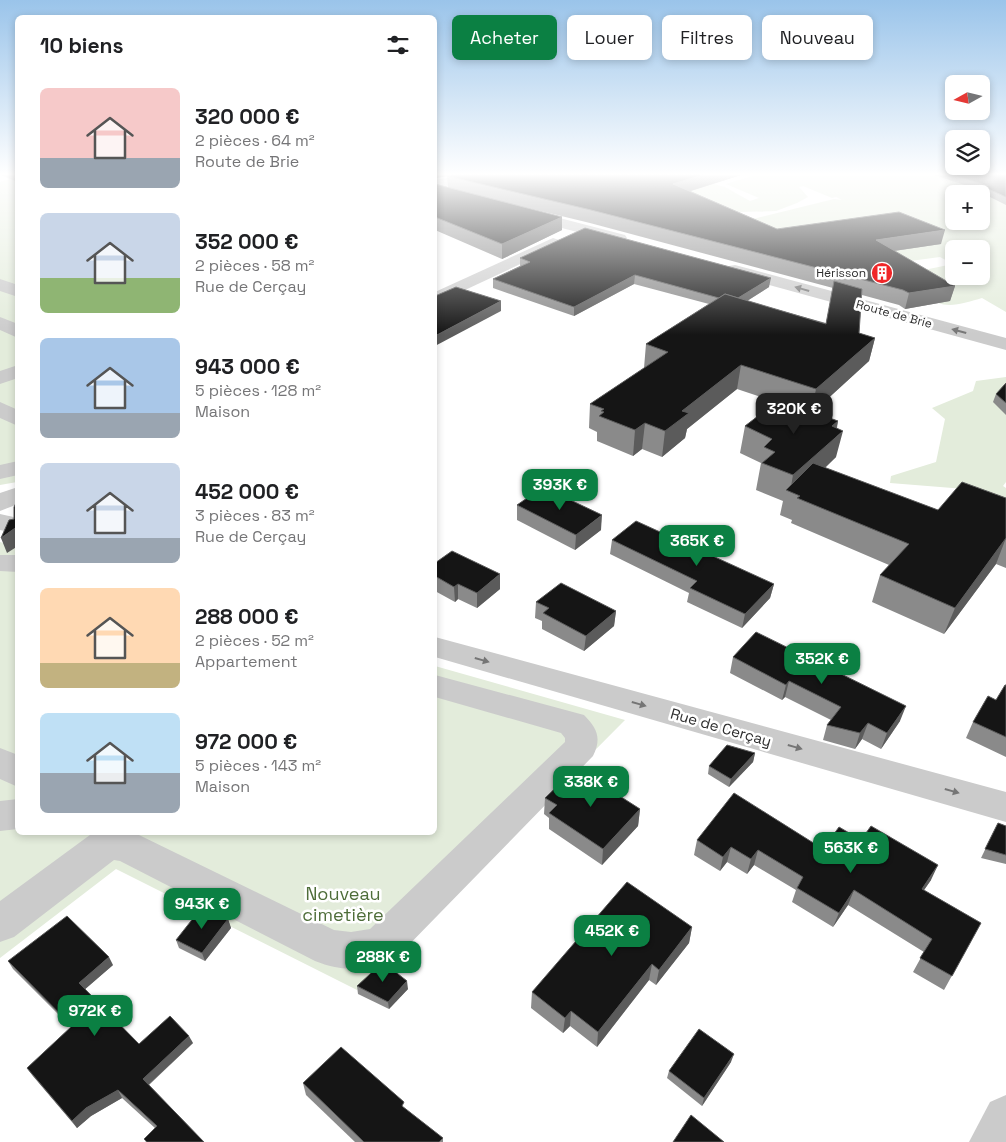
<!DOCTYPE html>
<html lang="fr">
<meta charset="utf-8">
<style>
:root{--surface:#fff;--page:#f6f6f6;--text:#202124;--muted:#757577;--accent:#0b8043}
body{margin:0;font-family:"Space Grotesk",sans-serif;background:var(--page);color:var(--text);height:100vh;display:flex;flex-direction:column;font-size:19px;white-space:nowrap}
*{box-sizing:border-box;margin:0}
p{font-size:16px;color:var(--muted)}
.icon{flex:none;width:28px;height:28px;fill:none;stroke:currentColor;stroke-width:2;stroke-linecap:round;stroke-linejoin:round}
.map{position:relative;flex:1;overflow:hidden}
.side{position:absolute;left:15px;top:15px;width:422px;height:820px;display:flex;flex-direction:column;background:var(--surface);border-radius:8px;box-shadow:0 2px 8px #0003}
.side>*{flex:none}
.hud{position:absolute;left:452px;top:15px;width:475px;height:45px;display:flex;gap:10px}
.needle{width:32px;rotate:262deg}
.buttons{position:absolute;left:945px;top:75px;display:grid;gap:10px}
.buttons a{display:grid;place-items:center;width:45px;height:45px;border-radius:8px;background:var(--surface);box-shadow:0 2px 8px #0003;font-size:25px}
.price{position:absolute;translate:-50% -42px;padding:0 11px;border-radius:10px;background:var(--accent);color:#fff;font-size:16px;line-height:32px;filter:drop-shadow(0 1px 2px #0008)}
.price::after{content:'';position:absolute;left:50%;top:30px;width:15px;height:11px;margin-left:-8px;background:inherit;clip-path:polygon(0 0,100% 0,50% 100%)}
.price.active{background:#222;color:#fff}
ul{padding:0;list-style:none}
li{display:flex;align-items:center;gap:15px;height:125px;padding:0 25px}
li span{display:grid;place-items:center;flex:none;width:140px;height:100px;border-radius:8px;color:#555}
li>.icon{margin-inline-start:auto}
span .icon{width:60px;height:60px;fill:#fffc;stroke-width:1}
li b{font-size:21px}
h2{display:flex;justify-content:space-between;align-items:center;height:60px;padding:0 25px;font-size:21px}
.chip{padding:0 18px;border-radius:8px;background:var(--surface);box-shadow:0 2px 8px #0003;font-size:18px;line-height:45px}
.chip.active{background:var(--accent);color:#fff}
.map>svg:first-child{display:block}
.green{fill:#e3ecdb;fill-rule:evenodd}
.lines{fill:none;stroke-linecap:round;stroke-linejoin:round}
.minor{fill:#cbcbcb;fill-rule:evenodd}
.wall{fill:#8a8a8a}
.shaded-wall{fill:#5b5b5b}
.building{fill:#151515;stroke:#5b5b5b}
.oneway{fill:#757575}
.labels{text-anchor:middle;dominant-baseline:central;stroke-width:5;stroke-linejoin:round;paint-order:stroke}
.far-poi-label{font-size:12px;fill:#2e2e2e;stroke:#fff;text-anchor:end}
.far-street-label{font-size:12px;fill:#2e2e2e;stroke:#fff}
.street-label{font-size:15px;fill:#2e2e2e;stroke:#fff}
.near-park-label{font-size:18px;fill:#4e6d39;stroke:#fff}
</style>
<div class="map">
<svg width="1006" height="1142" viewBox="0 0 1006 1142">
<rect width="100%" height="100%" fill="#fff"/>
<!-- green -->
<g class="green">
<path d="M755,175H950L999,189L980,194H954V221H981V195L985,197L1006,190V312L982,298C968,302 951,308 938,303L924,270L953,264L940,257L910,261L759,245L724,226L834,199L842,200L836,197L832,198L803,186L799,187L808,197L797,203L776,211L741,212L723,216L656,192L698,180L725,187L750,201L759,198L726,184ZM954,249H981V276H954Z"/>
<path d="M17,177V482L0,485V182Z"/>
<path d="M1006,377V482L1003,486L1006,488V514L965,489L890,483L891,476L936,462L945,419L932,408L973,391L976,381Z"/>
<path d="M0,542L17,547L18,832H435V666L625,720L357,990L116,869L0,958Z"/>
</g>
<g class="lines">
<!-- minor -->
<g class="minor">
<path d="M463,175H492L485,179L435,188V180Z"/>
<path d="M525,209L625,235L627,238L625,241L619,243L520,217L517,214L520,211Z"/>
<path d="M553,238L559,240L561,243L559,246L435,304V292Z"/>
<path d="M735,265L1006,338V350L729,274L726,270L729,266Z"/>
<path d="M0,279L18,285V297L0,291Z"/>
<path d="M0,317L18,324V338L0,330Z"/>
<path d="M18,365V378L0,384V371Z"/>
<path d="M0,402L18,410V426L0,418Z"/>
<path d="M18,461V475L0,479V465Z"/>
<path d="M18,487V504L0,511V493Z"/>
<path d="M0,514L18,518V534L0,530Z"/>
<path d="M0,555H18V572L0,571Z"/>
<path d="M435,637L1006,792V822L435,657Z"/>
<path d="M435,675L584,715C597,728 602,738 593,756L398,956C366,969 348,974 315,961L120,861L114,860L14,937L0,942V901L94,832H132L139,835L334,930L351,932L370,929L565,742V738L561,733L435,697Z"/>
<path d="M0,748L18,755V787L0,779Z"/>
<path d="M18,799V829L0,831V801Z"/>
<path d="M1006,1095V1142H969L990,1102Z"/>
</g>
</g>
<!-- wall -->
<g class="wall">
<path d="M1,175H18V182Z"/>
<path d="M435,175H741L690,191L777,229L941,244L894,251L955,286L950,301L905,309L899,305L862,295L859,333L875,338L869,361L813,412L838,421L837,428L836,457L825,468L938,510L1006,498V568L996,564L944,634L872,602L880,575L889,565L791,523L792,520L780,515L783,501L756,490L761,463L740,453L745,426L776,402L737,389L687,429L685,438L662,457L642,449L633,456L597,441V432L589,428L590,404L644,368L646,344L709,304L634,284L574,316L493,288V279L520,266V258L769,287L747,301L826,323L833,288L590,223L516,205L562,217V230L502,259L435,230V184L448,187L447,176L435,178Z"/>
<path d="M934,175H1006V205L982,193L983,191Z"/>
<path d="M1006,383V415L993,402L996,394Z"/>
<path d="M517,505L601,530L575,550L517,520Z"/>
<path d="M612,540L774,584L770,598L742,628L687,602L689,593L610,554Z"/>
<path d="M435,563L500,589L477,608L458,599L455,602L435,591Z"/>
<path d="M536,602L616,611L614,626L584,651L542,629V621L535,618Z"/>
<path d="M733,657L900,721L881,749L862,739L855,749L823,740L827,725L831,720L785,697L782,700L730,673Z"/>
<path d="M1006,685V757L966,738L973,722L996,700Z"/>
<path d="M755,753L753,762L729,787L708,774L709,766Z"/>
<path d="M545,798L640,809L638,826L602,865L549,829V818L544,814Z"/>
<path d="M998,823L1006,826V864L981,858Z"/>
<path d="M697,840L823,849L931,880L924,890L981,923L944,990L913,972L924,952L848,905L833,927L792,902L796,890L754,865L747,874L727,862L720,871L694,855Z"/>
<path d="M228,919L231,928L205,961L179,948L176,940Z"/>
<path d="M692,927L689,943L656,985L649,980L597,1047L570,1026L563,1033L531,1008L532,992Z"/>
<path d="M8,961L113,965L85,989L139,1044L193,1043L149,1085L204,1142H146L144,1139L155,1128L122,1098L91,1116L77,1128L32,1075L27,1068L71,1027L13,969Z"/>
<path d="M357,986L408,989L389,1009L358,994Z"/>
<path d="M731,1062L702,1106L667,1078L669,1071Z"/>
<path d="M303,1083L443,1138V1142H355L306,1095Z"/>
</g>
<!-- shaded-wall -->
<g class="shaded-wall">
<path d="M435,175H454L435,178Z"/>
<path d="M703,175H741L672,197L673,184Z"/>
<path d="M562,217V230L502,259V244Z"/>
<path d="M945,230L941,244L873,254L876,240Z"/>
<path d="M635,275L634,284L574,316V307Z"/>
<path d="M771,278L769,287L731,311L733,301Z"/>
<path d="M955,286L950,301L905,309L909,293Z"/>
<path d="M501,301V311L435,346V336Z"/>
<path d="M875,338L869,361L811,414L816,389Z"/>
<path d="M741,365L737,389L687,429L685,438L662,457L665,431L682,411Z"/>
<path d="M838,421L834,439L843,431L836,457L797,494L790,492L793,475L832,426Z"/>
<path d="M645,423L642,449L633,456L635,430Z"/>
<path d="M602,515L601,530L575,550L576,535Z"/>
<path d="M18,526V546L7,553L1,538Z"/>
<path d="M1006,538L996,564L944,634L955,608Z"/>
<path d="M500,574V589L477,608V593Z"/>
<path d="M458,584V599L455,602L454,587Z"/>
<path d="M774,584L770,598L742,628L745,614Z"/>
<path d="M616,611L614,626L584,651L586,636Z"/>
<path d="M789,681L785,697L782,700L786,685Z"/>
<path d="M906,706L900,721L881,749L887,733Z"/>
<path d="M868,723L862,739L855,749L860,733Z"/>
<path d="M755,753L753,762L729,787L731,779Z"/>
<path d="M640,809L638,826L602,865L603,849Z"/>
<path d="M731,847L727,862L720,871L723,857Z"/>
<path d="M758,850L754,865L747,874L751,859Z"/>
<path d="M938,865L931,880L915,903L922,889Z"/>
<path d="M854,890L848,905L833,927L839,913Z"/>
<path d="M228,919L231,928L205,961L202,953Z"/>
<path d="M692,927L689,943L656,985L659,970Z"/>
<path d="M109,957L113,965L83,991L79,983Z"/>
<path d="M652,964L649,980L597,1047L598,1032Z"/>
<path d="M407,981L408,989L389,1009L388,1002Z"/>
<path d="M571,1011L570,1026L563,1033L565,1018Z"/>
<path d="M189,1036L193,1043L147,1086L143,1079Z"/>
<path d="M734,1054L731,1062L702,1106L704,1098Z"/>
<path d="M118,1090L122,1098L91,1116L77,1128L72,1121L86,1108Z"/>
</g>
<!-- building -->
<g class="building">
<path d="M452,175H703L673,184L777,229L899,212L945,230L876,240L955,286L909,293L903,290L591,210L447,176Z"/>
<path d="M954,175H1006V197L984,187L988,186Z"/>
<path d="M435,184L562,217L502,244L435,217Z"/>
<path d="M585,228L771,278L738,298L725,294L719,298L635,275L574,307L493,279L530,262L520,258Z"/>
<path d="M834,281L862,289L859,333L875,338L816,389L741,365L682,411L689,413L665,431L645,423L635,430L599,416L604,412L601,411L604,409L590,404L668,352L646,344L725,294L826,324Z"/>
<path d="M456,287L501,301L435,336V296Z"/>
<path d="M1006,383V403L996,394Z"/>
<path d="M779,400L838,421L832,426L843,431L793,475L762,463L775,452L764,447L772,439L745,426Z"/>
<path d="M813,463L938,510L962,482L1006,498V538L955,608L880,575L909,544L797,498L800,496L786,490Z"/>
<path d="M543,487L602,515L576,535L517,505Z"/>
<path d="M18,499V526L1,538L9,520L14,519V507Z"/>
<path d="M636,521L774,584L745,614L690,588L697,581L612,540Z"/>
<path d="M452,551L500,574L477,593L458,584L454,587L435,576V563Z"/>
<path d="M561,583L616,611L586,636L543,613L549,608L536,602Z"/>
<path d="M756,632L906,706L887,733L868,723L860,733L827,725L841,707L789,681L786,685L733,657Z"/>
<path d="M1005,685H1006V737L973,722L988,696L996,700Z"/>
<path d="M727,745L755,753L731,779L709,766Z"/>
<path d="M576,768L640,809L603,849L549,813L557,805L545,798Z"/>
<path d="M734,793L823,849L839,827L861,840L871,826L938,865L922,889L981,923L952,976L920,958L932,939L854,890L839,913L797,888L803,877L758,850L751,859L731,847L723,857L697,840Z"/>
<path d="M998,823L1006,826V855L985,849Z"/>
<path d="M627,882L692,927L659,970L652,964L598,1032L571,1011L565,1018L532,992Z"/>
<path d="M202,907L228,919L202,953L176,940Z"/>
<path d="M67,916L109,957L79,983L139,1044L170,1016L189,1036L143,1079L204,1142H147L144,1139L157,1126L118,1090L86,1108L72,1121L27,1068L72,1026L8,961Z"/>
<path d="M383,962L407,981L388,1002L357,986Z"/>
<path d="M699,1029L734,1054L704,1098L669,1071Z"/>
<path d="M341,1047L404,1102L402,1106L443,1138L439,1142H364L303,1083Z"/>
<path d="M691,1115L724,1142H673Z"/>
</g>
<!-- one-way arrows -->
<defs><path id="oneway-solid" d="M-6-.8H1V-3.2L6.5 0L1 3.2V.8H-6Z" transform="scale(1.25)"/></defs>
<g class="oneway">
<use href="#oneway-solid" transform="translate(802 289) rotate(-164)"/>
<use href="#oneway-solid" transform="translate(959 331) rotate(-165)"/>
<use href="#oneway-solid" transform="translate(482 660) rotate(16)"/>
<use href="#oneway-solid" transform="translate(639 704) rotate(16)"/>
<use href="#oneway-solid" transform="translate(795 747) rotate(16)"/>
<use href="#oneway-solid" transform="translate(952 791) rotate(16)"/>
</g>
<!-- sky -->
<linearGradient id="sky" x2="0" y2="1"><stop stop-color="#9ac4ea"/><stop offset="0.52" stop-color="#fff"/><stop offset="1" stop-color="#fff" stop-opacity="0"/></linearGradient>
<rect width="1006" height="335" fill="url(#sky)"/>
<!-- icons -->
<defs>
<g id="building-disc" transform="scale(1.125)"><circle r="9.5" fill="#f02628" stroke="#fff"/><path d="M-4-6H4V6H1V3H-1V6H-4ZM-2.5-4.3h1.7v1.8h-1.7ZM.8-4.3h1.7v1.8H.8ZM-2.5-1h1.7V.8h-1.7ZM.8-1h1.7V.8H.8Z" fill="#fff"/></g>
</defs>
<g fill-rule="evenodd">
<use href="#building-disc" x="882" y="273"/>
</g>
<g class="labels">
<!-- far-poi labels -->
<g class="far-poi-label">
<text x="866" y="273">Hérisson</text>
</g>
<!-- far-street labels -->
<g class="far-street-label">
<text transform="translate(894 314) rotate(15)">Route de Brie</text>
</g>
<!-- street labels -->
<g class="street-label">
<text transform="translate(721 727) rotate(16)">Rue de Cerçay</text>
</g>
<!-- near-park labels -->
<g class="near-park-label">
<text x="343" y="893">Nouveau<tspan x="343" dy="21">cimetière</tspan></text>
</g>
</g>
</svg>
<div class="buttons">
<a><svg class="needle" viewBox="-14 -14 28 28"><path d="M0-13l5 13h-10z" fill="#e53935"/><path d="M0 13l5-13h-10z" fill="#757577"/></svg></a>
<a><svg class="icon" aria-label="layers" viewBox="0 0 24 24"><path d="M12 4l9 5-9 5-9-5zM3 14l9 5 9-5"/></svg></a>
<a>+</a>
<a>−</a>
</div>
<b class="price active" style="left:794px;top:435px">320K €</b>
<b class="price" style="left:560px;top:511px">393K €</b>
<b class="price" style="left:697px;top:567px">365K €</b>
<b class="price" style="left:822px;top:685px">352K €</b>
<b class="price" style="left:591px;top:808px">338K €</b>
<b class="price" style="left:851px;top:874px">563K €</b>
<b class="price" style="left:202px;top:930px">943K €</b>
<b class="price" style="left:612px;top:957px">452K €</b>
<b class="price" style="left:383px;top:983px">288K €</b>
<b class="price" style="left:95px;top:1037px">972K €</b>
<div class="hud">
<a class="chip active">Acheter</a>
<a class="chip">Louer</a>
<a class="chip">Filtres</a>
<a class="chip">Nouveau</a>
</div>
<section class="side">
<h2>10 biens<svg class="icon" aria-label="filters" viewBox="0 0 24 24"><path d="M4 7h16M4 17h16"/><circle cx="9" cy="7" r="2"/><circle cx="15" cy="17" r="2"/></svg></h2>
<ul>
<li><span style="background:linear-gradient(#f6c9c9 70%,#9aa5b1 0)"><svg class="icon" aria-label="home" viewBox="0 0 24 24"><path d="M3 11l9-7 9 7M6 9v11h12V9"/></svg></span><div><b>320 000 €</b><p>2 pièces · 64 m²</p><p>Route de Brie</p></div></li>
<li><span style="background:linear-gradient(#c9d6e8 65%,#8fb573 0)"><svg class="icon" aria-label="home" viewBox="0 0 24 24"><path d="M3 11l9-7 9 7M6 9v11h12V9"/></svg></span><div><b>352 000 €</b><p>2 pièces · 58 m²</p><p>Rue de Cerçay</p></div></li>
<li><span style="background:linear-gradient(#a9c7e8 75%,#9aa5b1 0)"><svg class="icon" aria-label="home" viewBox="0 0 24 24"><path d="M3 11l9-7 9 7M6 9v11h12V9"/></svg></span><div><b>943 000 €</b><p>5 pièces · 128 m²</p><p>Maison</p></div></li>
<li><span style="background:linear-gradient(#c9d6e8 75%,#9aa5b1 0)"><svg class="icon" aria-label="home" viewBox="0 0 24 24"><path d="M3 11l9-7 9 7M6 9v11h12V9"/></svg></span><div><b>452 000 €</b><p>3 pièces · 83 m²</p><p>Rue de Cerçay</p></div></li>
<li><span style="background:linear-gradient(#ffd9b3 75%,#c2b280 0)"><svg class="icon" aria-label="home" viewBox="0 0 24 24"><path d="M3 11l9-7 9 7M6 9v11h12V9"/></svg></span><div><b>288 000 €</b><p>2 pièces · 52 m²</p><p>Appartement</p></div></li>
<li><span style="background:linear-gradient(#bfe0f5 60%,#9aa5b1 0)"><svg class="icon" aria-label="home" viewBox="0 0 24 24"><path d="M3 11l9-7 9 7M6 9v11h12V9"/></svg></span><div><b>972 000 €</b><p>5 pièces · 143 m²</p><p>Maison</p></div></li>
</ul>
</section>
</div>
